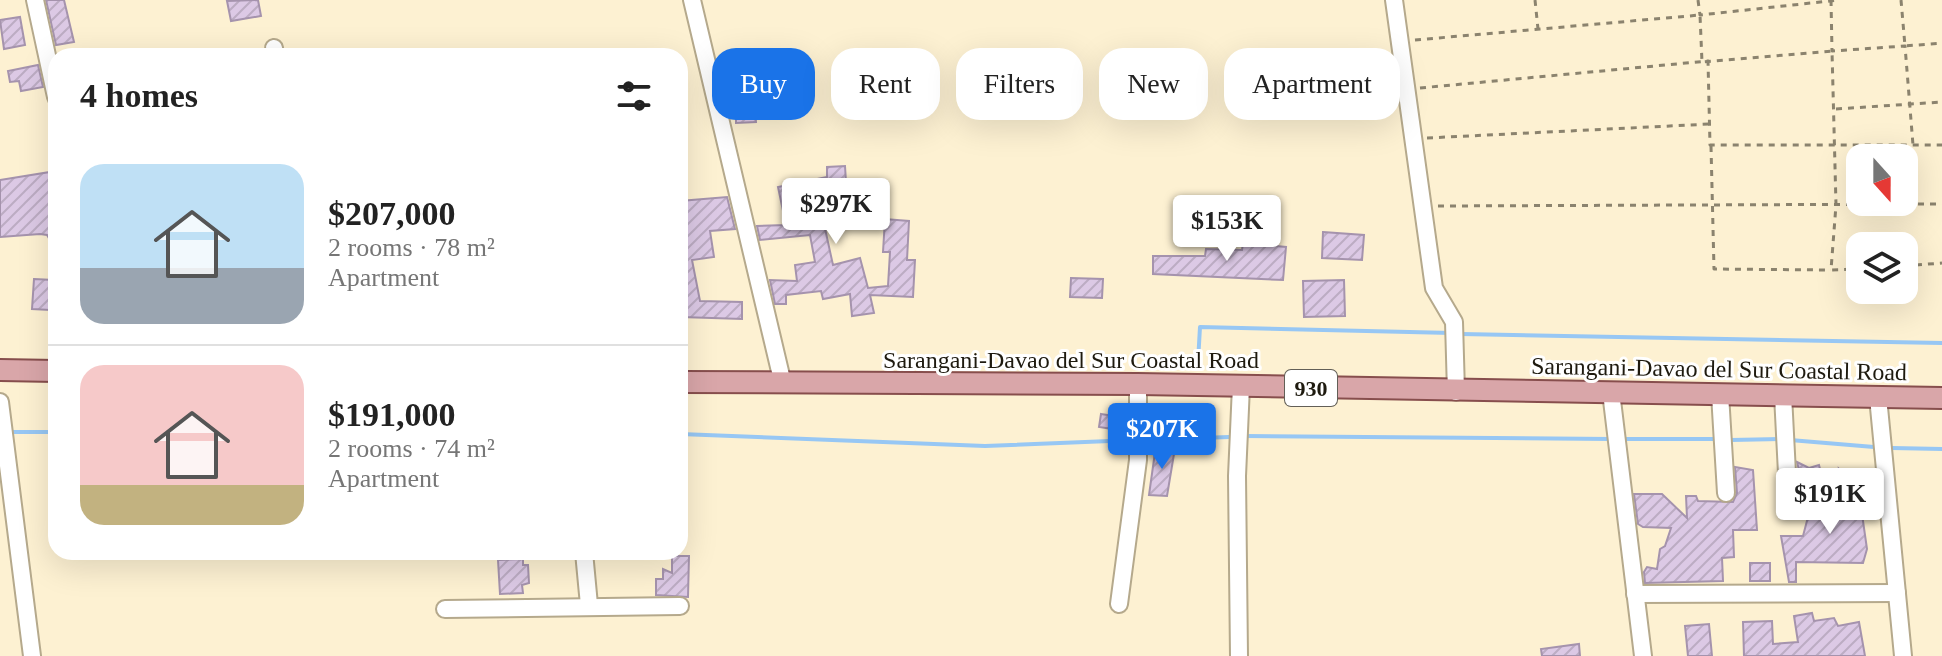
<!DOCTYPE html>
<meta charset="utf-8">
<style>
:root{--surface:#fff;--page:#f2f2f2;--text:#222;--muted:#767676;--line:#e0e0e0;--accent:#1a73e8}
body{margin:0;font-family:"Times New Roman",serif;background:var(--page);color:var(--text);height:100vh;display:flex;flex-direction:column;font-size:30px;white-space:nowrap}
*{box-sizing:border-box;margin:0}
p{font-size:26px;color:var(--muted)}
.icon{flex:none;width:44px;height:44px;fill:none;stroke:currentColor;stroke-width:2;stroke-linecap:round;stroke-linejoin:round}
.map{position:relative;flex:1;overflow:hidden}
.panel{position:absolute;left:48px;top:48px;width:640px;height:512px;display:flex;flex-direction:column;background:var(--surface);border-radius:24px;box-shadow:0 8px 32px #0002}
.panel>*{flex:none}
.top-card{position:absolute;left:712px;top:48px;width:760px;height:72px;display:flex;gap:16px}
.needle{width:52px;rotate:159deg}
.tools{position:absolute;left:1846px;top:144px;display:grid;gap:16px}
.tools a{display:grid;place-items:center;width:72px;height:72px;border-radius:16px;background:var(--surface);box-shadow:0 8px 32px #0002;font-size:40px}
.price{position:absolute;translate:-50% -68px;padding:0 18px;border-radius:8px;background:#fff;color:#222;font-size:26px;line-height:52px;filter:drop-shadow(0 2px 4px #0008)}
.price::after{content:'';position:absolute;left:50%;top:48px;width:24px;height:18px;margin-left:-12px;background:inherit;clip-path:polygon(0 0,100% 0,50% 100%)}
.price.selected{background:var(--accent);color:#fff}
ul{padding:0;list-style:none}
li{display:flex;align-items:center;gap:24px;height:200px;padding:0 32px}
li+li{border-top:2px solid var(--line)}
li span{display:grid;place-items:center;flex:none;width:224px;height:160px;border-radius:24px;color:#555}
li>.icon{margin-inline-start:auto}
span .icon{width:96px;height:96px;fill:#fffc;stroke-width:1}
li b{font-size:34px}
h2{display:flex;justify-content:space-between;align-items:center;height:96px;padding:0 32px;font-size:34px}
.chip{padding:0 28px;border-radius:24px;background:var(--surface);box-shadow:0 8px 32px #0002;font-size:28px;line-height:72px}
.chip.selected{background:var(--accent);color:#fff}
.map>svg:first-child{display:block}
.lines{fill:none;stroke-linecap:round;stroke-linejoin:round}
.stream{stroke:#97c7f4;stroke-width:4}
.building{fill:url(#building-hatch);stroke:#a593ad;stroke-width:2}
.minor-casing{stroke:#b5a98c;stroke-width:20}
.major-casing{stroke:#874e4d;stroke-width:24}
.path{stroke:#8b836e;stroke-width:3;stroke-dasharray:6 6;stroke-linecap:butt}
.minor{stroke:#fff;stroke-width:16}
.major{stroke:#d9a6a9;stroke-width:20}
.labels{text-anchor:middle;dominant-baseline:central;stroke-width:6;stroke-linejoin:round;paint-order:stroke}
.shield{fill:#fff;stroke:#625f57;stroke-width:2}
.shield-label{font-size:22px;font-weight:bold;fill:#1e1a0f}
.street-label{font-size:24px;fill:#1e1a0f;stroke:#fff}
</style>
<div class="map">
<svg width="1942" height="656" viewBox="0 0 1942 656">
<defs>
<pattern id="building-hatch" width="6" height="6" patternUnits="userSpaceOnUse" patternTransform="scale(2)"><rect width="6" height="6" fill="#dcc9e5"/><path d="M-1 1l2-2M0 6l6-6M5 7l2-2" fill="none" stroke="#bcacc3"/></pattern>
</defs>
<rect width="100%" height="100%" fill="#fdf1d2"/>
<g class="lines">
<!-- stream -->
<g class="stream">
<path d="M1461,334L1942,343"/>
<path d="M1198,362L1200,327L1452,333"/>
<path d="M1208,411V437"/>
<path d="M10,432H56"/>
<path d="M680,434L985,446L1135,440"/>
<path d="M1245,436L1611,439"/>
<path d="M1621,439H1718"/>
<path d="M1143,440L1229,437"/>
<path d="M1731,440L1780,439"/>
<path d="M1790,440L1874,447"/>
<path d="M1892,448L1942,449"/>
</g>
</g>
<!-- building -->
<g class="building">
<path d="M46,0H64L74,42L56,45Z"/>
<path d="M258,0L261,16L231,21L227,1Z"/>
<path d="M20,17L25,45L4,49L0,20Z"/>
<path d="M760,57L765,75L741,82L735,64Z"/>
<path d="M38,65L43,87L21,91L19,81L10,82L8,71Z"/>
<path d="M736,106H755L756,122L736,123Z"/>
<path d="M845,166L846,182L842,183L849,212L839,215L840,220L824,224L833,265L860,258L868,288L888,286L890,252H883L885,219L909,221L907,260H915L913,297L870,295L874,313L852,316L850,294L823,299L821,291L786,295V304H775L770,280L797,281L795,265L815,262L810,235L760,240L757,226L786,225L778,187L827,177V167Z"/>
<path d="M50,172L56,215V250L47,235L40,234L0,237V180Z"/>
<path d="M727,197L735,229L710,231L714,257L692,260L700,301L742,302V319L681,317L680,201Z"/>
<path d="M1323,232L1364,235L1362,260L1322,258Z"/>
<path d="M1243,243L1286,247L1283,280L1153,274V256H1205L1206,249L1242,250Z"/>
<path d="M1071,278L1103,279L1102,298L1070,297Z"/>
<path d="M34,279L53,280L50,310L32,309Z"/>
<path d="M1344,280L1345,316L1304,317L1303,281Z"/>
<path d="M1170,406L1196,407V422L1169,421Z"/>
<path d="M1101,414L1127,418L1125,431L1099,427Z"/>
<path d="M1156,445L1175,448L1167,496L1149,495Z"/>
<path d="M1797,462L1809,468L1819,465L1824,485L1804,490Z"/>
<path d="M1735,467L1753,470L1757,530H1733L1734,557L1722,558L1723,581L1645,583L1644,572L1647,567L1657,569L1660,549L1665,546L1671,528L1643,527L1638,524L1634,494H1662L1687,518L1686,496H1696L1698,501L1733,502L1737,493Z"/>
<path d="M1839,469L1844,474L1852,472L1855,489L1851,490L1862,514L1867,549L1863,563L1796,562V582H1789L1781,536H1803L1808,517L1830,515L1844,507Z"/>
<path d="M672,556H689L688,597L656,595V579H663V569L672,573Z"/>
<path d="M523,559V565H528L529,583L522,585L523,593L500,594L498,560Z"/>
<rect x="1750" y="563" width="20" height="18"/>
<path d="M1812,613L1814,621L1834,618L1838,626L1859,622L1865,656H1744L1743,622L1772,621L1773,644L1798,642L1794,616Z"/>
<path d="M1709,624L1712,656H1688L1685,626Z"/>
<path d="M1579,644L1580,656H1542L1541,649Z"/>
</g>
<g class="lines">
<!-- minor casing -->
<g class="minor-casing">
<g id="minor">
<path d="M35,0L56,97"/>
<path d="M692,0L783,384"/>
<path d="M1394,0L1434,288L1454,322L1456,392"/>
<path d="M274,48L275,56"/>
<path d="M1611,392L1643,656"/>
<path d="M1720,394L1726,493"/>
<path d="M1783,395L1788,493"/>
<path d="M1878,397L1903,656"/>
<path d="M0,402L32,656"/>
<path d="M584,552L589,605"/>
<path d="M1635,594L1897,593"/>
<path d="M1119,604L1138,460V384"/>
<path d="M445,609L680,606"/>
<path d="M1239,656L1237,476L1241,386"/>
</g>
</g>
<!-- major casing -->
<g class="major-casing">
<g id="major">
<path d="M0,370L56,371"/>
<path d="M680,382L1138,384L1942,398"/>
</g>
</g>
<!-- path -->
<g class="path">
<path d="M1535,0L1538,29"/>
<path d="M1698,0L1700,15L1839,0"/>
<path d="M1831,0L1832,51L1905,46L1913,145"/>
<path d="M1901,0L1905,46L1942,43"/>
<path d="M1415,40L1700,15L1702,62L1832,51L1836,205L1831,270L1860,269"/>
<path d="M1420,88L1708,61L1710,145H1942"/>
<path d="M1836,109L1942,102"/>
<path d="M1427,138L1710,124"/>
<path d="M1711,146L1714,269L1831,270"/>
<path d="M1438,206L1942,204"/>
<path d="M1904,266L1942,263"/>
</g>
<!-- minor -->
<use href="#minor" class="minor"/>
<!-- major -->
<use href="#major" class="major"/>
</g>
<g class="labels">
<!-- shield labels -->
<rect class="shield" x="1285" y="370" width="52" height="36" rx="6"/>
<g class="shield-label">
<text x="1311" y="388">930</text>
</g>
<!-- street labels -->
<g class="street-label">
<text x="1071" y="360">Sarangani-Davao del Sur Coastal Road</text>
<text transform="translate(1719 369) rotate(1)">Sarangani-Davao del Sur Coastal Road</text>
</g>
</g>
</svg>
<div class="tools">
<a><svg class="needle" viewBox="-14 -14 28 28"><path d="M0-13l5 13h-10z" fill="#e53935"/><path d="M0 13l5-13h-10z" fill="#767676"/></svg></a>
<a><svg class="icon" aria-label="layers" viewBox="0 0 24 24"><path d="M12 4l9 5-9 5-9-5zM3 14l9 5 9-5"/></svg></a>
</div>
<b class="price" style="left:836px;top:246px">$297K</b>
<b class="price" style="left:1227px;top:263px">$153K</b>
<b class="price selected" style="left:1162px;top:471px">$207K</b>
<b class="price" style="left:1830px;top:536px">$191K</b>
<div class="top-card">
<a class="chip selected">Buy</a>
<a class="chip">Rent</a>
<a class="chip">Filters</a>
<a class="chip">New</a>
<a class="chip">Apartment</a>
</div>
<section class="panel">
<h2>4 homes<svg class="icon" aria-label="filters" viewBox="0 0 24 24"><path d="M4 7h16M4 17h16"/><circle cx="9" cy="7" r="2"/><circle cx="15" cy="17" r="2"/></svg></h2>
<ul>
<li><span style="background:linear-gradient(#bfe0f5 65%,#9aa5b1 0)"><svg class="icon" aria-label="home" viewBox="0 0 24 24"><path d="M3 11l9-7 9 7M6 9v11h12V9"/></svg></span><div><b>$207,000</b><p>2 rooms · 78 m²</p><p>Apartment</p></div></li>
<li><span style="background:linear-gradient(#f6c9c9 75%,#c2b280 0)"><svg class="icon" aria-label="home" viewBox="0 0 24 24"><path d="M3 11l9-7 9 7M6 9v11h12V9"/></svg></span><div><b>$191,000</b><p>2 rooms · 74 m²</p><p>Apartment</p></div></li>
</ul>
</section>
</div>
